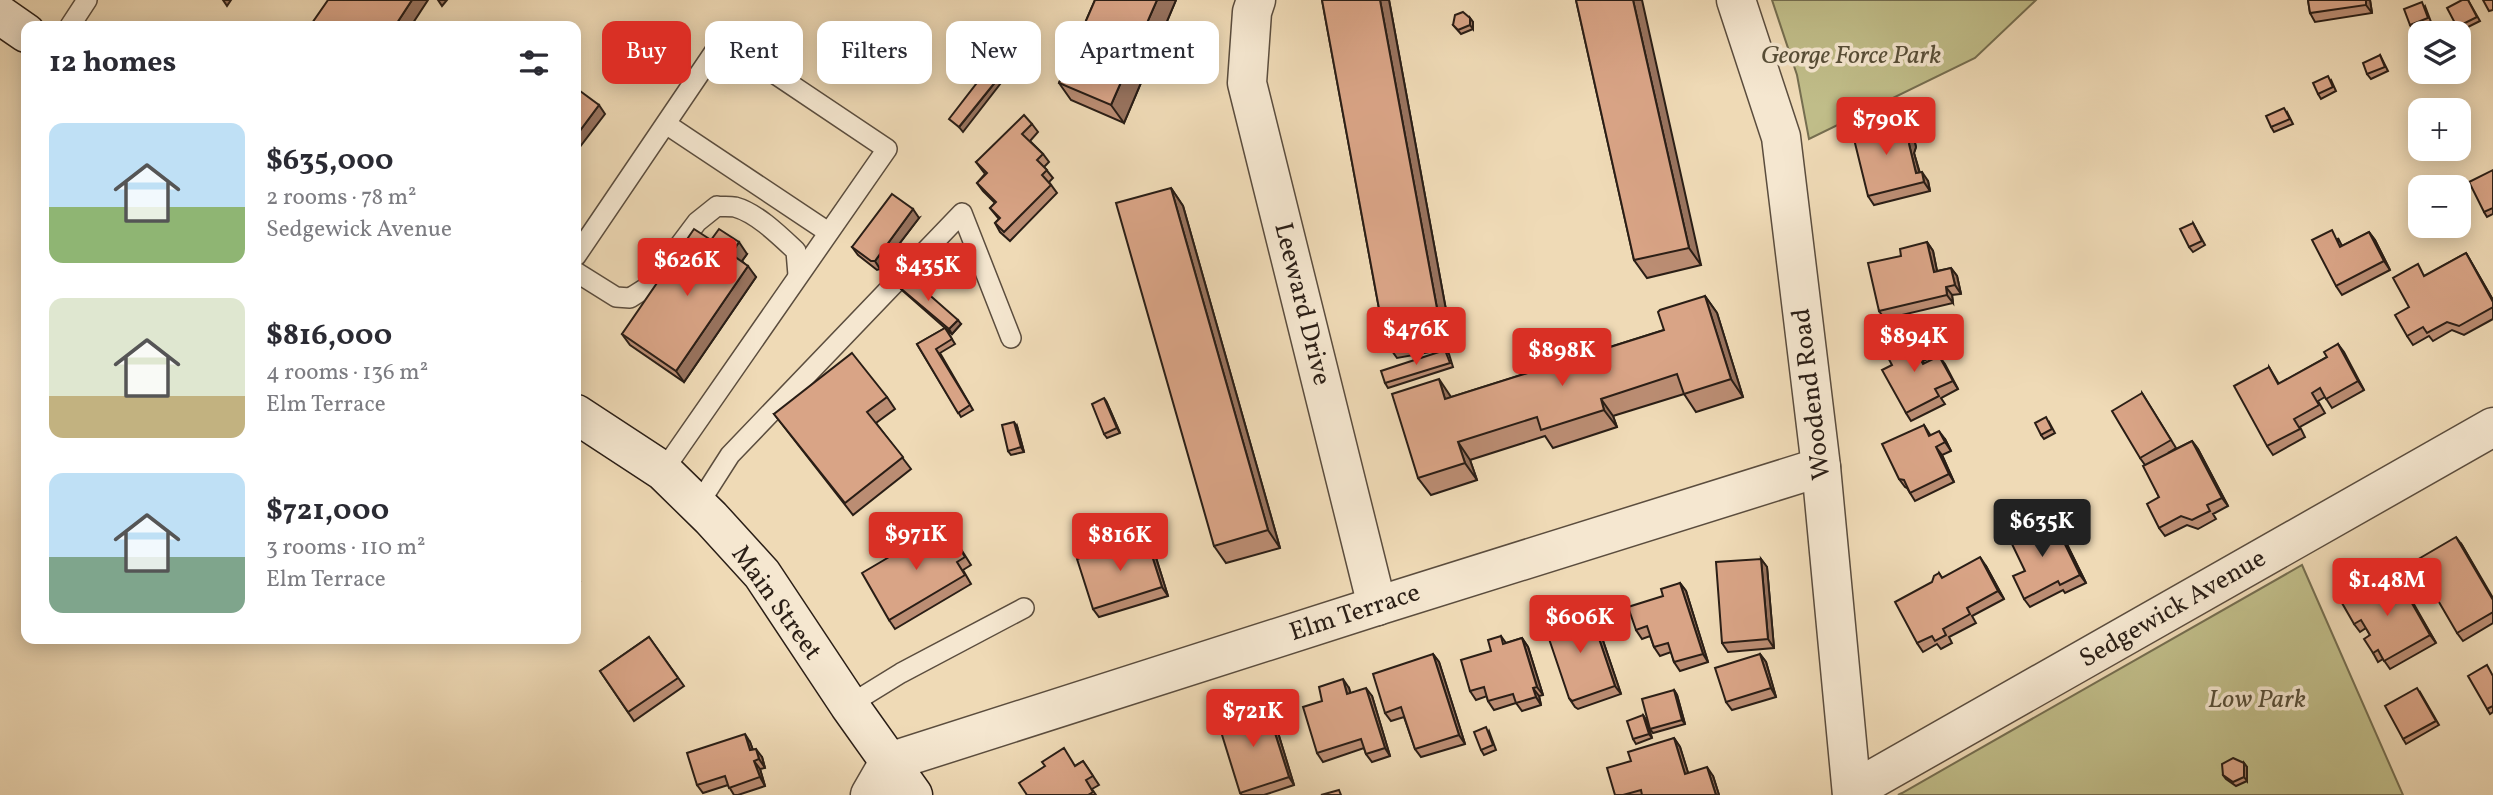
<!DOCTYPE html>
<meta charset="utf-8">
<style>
:root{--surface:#fff;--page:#f7f7f7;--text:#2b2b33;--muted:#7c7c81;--accent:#d93025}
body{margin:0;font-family:Vollkorn,serif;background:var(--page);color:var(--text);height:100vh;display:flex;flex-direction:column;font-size:26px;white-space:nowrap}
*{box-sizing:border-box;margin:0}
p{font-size:23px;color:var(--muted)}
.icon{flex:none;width:38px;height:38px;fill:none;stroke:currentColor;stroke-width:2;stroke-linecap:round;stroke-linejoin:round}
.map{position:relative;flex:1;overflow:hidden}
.drawer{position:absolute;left:21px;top:21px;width:560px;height:623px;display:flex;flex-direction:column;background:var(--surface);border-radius:14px;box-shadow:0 4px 18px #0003}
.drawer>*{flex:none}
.guide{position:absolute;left:602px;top:21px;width:665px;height:63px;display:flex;gap:14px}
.buttons{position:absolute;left:2408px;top:21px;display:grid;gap:14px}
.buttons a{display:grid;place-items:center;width:63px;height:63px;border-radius:14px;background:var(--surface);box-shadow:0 4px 18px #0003;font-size:35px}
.price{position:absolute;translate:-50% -60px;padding:0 16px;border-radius:7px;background:var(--accent);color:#fff;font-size:23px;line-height:46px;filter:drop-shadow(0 2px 4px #0008)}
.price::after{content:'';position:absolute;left:50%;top:42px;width:21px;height:16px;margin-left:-10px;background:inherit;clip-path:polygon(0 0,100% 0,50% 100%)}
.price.active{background:#222;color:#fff}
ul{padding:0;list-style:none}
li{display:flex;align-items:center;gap:21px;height:175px;padding:0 28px}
li span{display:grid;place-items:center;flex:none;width:196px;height:140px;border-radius:14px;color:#555}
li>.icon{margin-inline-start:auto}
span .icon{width:84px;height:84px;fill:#fffc;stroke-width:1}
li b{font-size:30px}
h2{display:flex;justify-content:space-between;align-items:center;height:84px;padding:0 28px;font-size:30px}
.pill{padding:0 24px;border-radius:14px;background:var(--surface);box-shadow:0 4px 18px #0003;font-size:24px;line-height:63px}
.pill.active{background:var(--accent);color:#fff}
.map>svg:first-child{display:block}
.green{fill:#c0bd89;stroke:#756e50;stroke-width:2}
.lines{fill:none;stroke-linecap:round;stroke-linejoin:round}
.service-casing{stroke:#5b4d3e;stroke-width:22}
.minor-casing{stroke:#5b4d3e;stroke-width:41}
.tertiary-casing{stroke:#5b4d3e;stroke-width:41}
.secondary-casing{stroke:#2a1e16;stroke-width:41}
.service{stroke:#f5e7d0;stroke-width:19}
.minor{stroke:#f5e7d0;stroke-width:38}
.tertiary{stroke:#f5e7d0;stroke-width:38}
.secondary{stroke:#f5e7d0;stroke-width:38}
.wall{fill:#bb8d73;stroke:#2a1e16;stroke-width:2}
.shaded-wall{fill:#98735e;stroke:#2a1e16;stroke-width:2}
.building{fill:#d9a486;stroke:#2a1e16;stroke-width:2}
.labels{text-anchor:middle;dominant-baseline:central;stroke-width:7;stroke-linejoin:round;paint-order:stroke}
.park-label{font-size:26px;font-style:italic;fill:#574e38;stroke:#f5e7d0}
.street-label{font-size:26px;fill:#2a1e16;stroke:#f5e7d0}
</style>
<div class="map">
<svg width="2493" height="795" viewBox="0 0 2493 795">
<rect width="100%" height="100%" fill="#efdab6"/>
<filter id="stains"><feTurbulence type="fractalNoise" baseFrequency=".00286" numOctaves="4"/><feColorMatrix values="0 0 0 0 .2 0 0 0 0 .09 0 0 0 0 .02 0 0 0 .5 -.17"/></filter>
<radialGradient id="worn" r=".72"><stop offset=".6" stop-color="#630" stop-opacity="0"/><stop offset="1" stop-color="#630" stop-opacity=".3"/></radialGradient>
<!-- green -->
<g class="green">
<path d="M1772,0H2036L1975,58L1809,139L1797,75Z"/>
<path d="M2302,565L2403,795H1898L1902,793Z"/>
</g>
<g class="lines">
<!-- service casing -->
<g class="service-casing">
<g id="service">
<path d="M70,26L87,0"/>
<path d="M666,124L828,232"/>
<path d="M576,256L723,39L887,149L663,471"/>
<path d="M576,272L616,297L630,298L649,286L697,222L717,206C722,207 729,206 735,207C757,213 780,236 796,251L798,275"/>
<path d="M698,505L730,455L962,213L1011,338"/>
<path d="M849,705L901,673L1024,608"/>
</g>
</g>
<!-- minor casing -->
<g class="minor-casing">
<g id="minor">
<path d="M1256,0L1252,12L1247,83L1377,606"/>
<path d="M1736,0L1781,137L1821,467L1852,795"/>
<path d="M889,762L1377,606L1821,467"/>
<path d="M1852,791L2493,427"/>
</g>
</g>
<!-- tertiary casing -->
<g class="tertiary-casing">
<path id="tertiary" d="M870,795L889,762"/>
</g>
<!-- secondary casing -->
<g class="secondary-casing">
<g id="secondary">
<path d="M0,15L26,33"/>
<path d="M576,414L663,471L711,518L762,574L849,705L913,795"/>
</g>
</g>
<!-- service -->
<use href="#service" class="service"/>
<!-- minor -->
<use href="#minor" class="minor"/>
<!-- tertiary -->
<use href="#tertiary" class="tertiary"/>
<!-- secondary -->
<use href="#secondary" class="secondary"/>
</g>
<!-- wall -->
<g class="wall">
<path d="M1095,0H1176L1124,123L1071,100L1059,83Z"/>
<path d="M1322,0H1389L1453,348L1397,358L1385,341Z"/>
<path d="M1576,0L1701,265L1647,278L1634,260Z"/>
<path d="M2308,0H2370L2372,13L2315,22L2310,13Z"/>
<path d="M2468,0L2480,21L2460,31L2457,27Z"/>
<path d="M2425,6L2431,22L2413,30L2410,25Z"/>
<path d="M1470,18L1473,22V29L1461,34L1453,25Z"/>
<path d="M2380,55L2388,71L2371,79L2367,74Z"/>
<path d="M2331,80L2336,91L2321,99L2318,94Z"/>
<path d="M2287,112L2293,124L2274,132L2271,127Z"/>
<path d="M1032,124L1038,132L1030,141L1043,154L1049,162L1044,167L1053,178L1049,182L1057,193L1010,241L1000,232L995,223L999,219L990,208L995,203L983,191L977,183L985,174L976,162Z"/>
<path d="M1911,127L1916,147L1914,153L1920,173L1928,181L1930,191L1874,205L1868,196Z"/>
<path d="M2493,170V214L2487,217L2484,212Z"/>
<path d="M1171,188L1183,206L1280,548L1226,563L1214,546Z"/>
<path d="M919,218L880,269L877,270L858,255L852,247Z"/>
<path d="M2193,223L2205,245L2193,252L2189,247Z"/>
<path d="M2369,232L2375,240L2390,270L2342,295L2336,286L2338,238L2342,246Z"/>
<path d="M711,240L747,254L742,261L756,277L684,382L630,345L622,334Z"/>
<path d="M1927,242L1933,251L1937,271L1951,268L1957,276L1961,294L1952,295L1953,303L1885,319L1879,311L1901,256Z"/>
<path d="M2466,253L2493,300V319L2464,335L2452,330L2433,341L2429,336L2413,345L2407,336L2409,307L2425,276Z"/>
<path d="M899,287L961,324L952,334L945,328L955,344L940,353L973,410L961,417L917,344L945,328L903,291Z"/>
<path d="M1705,296L1717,313L1743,397L1696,412L1684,394L1613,416L1617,427L1553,448L1545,436L1470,460L1477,480L1431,495L1418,478L1451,397L1664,330Z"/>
<path d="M1915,334L1930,358L1923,361L1924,364L1939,356L1958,389L1941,398L1945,404L1911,421L1906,413L1892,365Z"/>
<path d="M2338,344L2364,390L2332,408L2325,397L2318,401L2325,413L2300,427L2305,437L2273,455L2267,446L2269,367L2279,384L2327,357Z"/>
<path d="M1445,350L1449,354L1453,367L1388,388L1385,383Z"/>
<path d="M2142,393L2176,448L2168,453L2192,441L2198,449L2228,506L2213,514L2216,519L2198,529L2187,525L2165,536L2159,528V497L2145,465L2140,458Z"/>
<path d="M887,397L895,409L876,423L911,469L853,515L774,414Z"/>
<path d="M1107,403L1120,433L1107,438L1104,434Z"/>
<path d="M2049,422L2055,433L2044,439L2041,435Z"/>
<path d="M1924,425L1931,436L1945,439L1951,451L1942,455L1954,482L1915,501L1907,488L1905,487L1899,479Z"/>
<path d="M1017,426L1024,452L1011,455L1008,451Z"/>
<path d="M2053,520L2059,528L2086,583L2065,593L2063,590L2030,607L2024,599L2025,571L2020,538L2035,522L2038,527Z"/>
<path d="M945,524L971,565L963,570L971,584L895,629L889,620Z"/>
<path d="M1146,537L1152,545L1168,596L1099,617L1093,609Z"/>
<path d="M2462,545L2493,598V623L2463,641L2457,633Z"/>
<path d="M1761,559L1767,567L1774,648L1728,652L1722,643Z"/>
<path d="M1986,566L2004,599L1972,616L1976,623L1949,637L1952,643L1941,649L1937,644L1923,652L1917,643L1939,573L1942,578Z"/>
<path d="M2397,577L2436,643L2390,669L2383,659L2378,662L2373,653L2370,635L2366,628L2360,632L2354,624L2379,588Z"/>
<path d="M1680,583L1686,591L1708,662L1680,671L1674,662L1671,652L1660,656L1654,647L1650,636L1642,639L1636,630L1663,596Z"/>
<path d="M1589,609L1595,617L1621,694L1578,709L1575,707L1569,698Z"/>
<path d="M1501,636L1506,643L1522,638L1528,647L1543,695L1539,696L1541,705L1522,711L1516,703L1494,710L1488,701L1487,696L1476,700L1470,691L1491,651Z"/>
<path d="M649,637L684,686L634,721L600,671Z"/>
<path d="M1433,654L1439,662L1465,744L1421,757L1415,749L1404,717L1391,721L1385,713Z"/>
<path d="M1760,654L1766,662L1776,697L1732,710L1726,702Z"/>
<path d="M2493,675V712L2490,714L2487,709Z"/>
<path d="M1349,688L1350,693L1372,696L1390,756L1372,762L1366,754L1364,748L1323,762L1317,753L1322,701Z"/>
<path d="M1674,690L1677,695L1685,724L1653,733L1650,729Z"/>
<path d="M2420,692L2439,725L2406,744L2403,739Z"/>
<path d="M1266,705L1272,713L1294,785L1264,795H1242L1240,793L1239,716Z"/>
<path d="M1643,715L1646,720L1652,738L1636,744L1633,739Z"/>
<path d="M1489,731L1496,750L1484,755L1481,750Z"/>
<path d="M1674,738L1680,747L1688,773L1713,776L1719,795H1615L1631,761Z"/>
<path d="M750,742L753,750L762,757L765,768L760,769L765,786L738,795H734L728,785L703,793L697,785Z"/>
<path d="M1083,761L1099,785L1092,789L1096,795H1027Z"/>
<path d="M2244,763L2247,767V781L2236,786L2226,779L2223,775Z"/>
</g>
<!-- shaded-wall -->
<g class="shaded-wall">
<path d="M223,0H231L227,6Z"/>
<path d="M412,0H428L411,26H395Z"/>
<path d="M438,0H447L442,6Z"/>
<path d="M1157,0H1176L1124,123L1111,105Z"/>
<path d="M1380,0H1389L1453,348L1441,330Z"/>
<path d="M1633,0H1642L1701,265L1689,248Z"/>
<path d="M2366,0H2370L2372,13L2366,5Z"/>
<path d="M1470,18L1473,22V29L1470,25Z"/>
<path d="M1001,75L1004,79L963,132L959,127Z"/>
<path d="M599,105L605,114L576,152V136Z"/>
<path d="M1906,118L1911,127L1916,147L1914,153L1922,182L1916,173L1909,144Z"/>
<path d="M1922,172L1928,181L1930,191L1924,182Z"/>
<path d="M1171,188L1183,206L1280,548L1268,530Z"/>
<path d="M913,209L919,218L880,269L875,261Z"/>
<path d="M2369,232L2375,240L2390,270L2384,261Z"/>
<path d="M739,242L747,254L739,265L731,254Z"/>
<path d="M1927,242L1933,251L1939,281L1934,272Z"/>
<path d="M2466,253L2493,300V302Z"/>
<path d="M748,266L756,277L684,382L676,371Z"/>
<path d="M1951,268L1957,276L1961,294L1955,285Z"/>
<path d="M1946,287L1952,295L1953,303L1947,295Z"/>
<path d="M1705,296L1717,313L1743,397L1731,379Z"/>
<path d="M958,320L961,324L952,334L949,329Z"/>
<path d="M2338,344L2344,352L2364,390L2358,381Z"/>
<path d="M1939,356L1945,364L1958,389L1953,381Z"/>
<path d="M1439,379L1451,397L1457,417L1445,399Z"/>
<path d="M1104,398L1107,403L1120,433L1117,428Z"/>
<path d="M1601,399L1613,416L1617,427L1604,410Z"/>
<path d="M1014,422L1017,426L1024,452L1021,447Z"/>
<path d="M1939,431L1945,439L1951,451L1945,442Z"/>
<path d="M2192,441L2198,449L2228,506L2222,498Z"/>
<path d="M1458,442L1470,460L1477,480L1465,463Z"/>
<path d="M1936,447L1942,455L1954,482L1949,474Z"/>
<path d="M2053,520L2059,528L2086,583L2080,575Z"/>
<path d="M1146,537L1152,545L1168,596L1162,587Z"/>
<path d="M2456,537L2462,545L2493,600Z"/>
<path d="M1980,557L1986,566L2004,599L1998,591Z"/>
<path d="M1761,559L1767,567L1774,648L1768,639Z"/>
<path d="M576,575L580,581L576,585Z"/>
<path d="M2397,577L2403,585L2436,643L2430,635Z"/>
<path d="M1680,583L1686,591L1708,662L1703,654Z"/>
<path d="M1589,609L1595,617L1621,694L1615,686Z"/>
<path d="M1522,638L1528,647L1543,695L1537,687Z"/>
<path d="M1433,654L1439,662L1465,744L1459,735Z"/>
<path d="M1760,654L1766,662L1776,697L1771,688Z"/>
<path d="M1343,679L1349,688L1353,702L1347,694Z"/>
<path d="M1366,688L1372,696L1390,756L1385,748Z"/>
<path d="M1533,688L1539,696L1541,705L1536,697Z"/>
<path d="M1674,690L1677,695L1685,724L1682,720Z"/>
<path d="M1266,705L1272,713L1294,785L1289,777Z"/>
<path d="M1643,715L1646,720L1652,738L1649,734Z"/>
<path d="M745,734L750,742L756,759L750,750Z"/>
<path d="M1674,738L1680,747L1691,782L1685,774Z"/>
<path d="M756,749L762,757L765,768L759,759Z"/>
<path d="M754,761L760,769L765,786L760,777Z"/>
<path d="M2244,763L2247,767V781L2244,777Z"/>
<path d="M1707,767L1713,776L1719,795H1716Z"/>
</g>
<!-- building -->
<g class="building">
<path d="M328,0H412L395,26H310Z"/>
<path d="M1095,0H1157L1111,105L1059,83Z"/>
<path d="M1322,0H1380L1441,330L1385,341Z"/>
<path d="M1576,0H1633L1689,248L1634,260Z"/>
<path d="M2308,0H2366V5L2310,13Z"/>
<path d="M2462,0H2468L2477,17L2457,27L2447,8Z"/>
<path d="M2483,0H2493V10L2489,11Z"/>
<path d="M2422,2L2428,18L2410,25L2404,9Z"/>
<path d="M1463,12L1470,18V25L1458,30L1453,25L1455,15Z"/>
<path d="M2380,55L2385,67L2367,74L2363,63Z"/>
<path d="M990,66L1001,75L959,127L949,119Z"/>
<path d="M2328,76L2333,87L2318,94L2313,83Z"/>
<path d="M576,88L599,105L576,136Z"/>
<path d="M2284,108L2290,119L2271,127L2266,116Z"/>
<path d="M1024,115L1032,124L1022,134L1043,154L1037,160L1047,170L1042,175L1051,185L1004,232L995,223L1000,218L990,208L996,202L977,183L987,173L976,162Z"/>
<path d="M1906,118L1910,139L1909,144L1916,173L1922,172L1924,182L1868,196L1852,131Z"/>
<path d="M2493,170V208L2484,212L2469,182Z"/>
<path d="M1171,188L1268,530L1214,546L1116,203Z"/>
<path d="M892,194L913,209L875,261H871L852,247Z"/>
<path d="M2193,223L2202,241L2189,247L2180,229Z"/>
<path d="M694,229L711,240L719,229L739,242L731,254L748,266L676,371L622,334Z"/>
<path d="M2332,230L2340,247L2369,232L2384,261L2336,286L2312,240Z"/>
<path d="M1927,242L1934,272L1951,268L1955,285L1946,287L1947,295L1879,311L1868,263L1901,256L1900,249Z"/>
<path d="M2466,253L2493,302V307L2459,326L2447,322L2427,333L2423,327L2407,336L2395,315L2409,307L2393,278L2418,264L2424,276Z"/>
<path d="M909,277L958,320L949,329L899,287Z"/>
<path d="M1705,296L1731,379L1684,394L1677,374L1601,399L1604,410L1541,430L1537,417L1458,442L1465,463L1418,478L1392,394L1439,379L1445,399L1664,330L1658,312L1660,310Z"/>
<path d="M945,328L952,339L936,349L970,405L958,413L917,344Z"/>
<path d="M1915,334L1924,350L1917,353L1923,364L1939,356L1953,381L1935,389L1939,396L1906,413L1882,370L1892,365L1884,350Z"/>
<path d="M2338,344L2358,381L2326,399L2320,388L2312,393L2319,405L2294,419L2300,429L2267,446L2234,386L2269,367L2278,384L2327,357L2324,352Z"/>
<path d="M1445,350L1450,363L1385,383L1381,371Z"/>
<path d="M852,353L887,397L867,412L903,457L845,503L774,414Z"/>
<path d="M2142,393L2171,440L2140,458L2112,411Z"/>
<path d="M1104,398L1117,428L1104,434L1092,404Z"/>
<path d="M2046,417L2052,429L2041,435L2035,423Z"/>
<path d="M1014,422L1021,447L1008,451L1002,425Z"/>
<path d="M1924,425L1929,436L1939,431L1945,442L1936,447L1949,474L1910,493L1904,480L1899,479L1882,444Z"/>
<path d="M2192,441L2222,498L2207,505L2210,511L2192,520L2181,516L2159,528L2147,504L2159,497L2143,466Z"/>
<path d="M2053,520L2080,575L2060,585L2058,581L2024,599L2013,576L2025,571L2011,542L2020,538L2017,531L2035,522L2038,527Z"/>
<path d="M945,524L965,557L957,562L965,575L889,620L862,573Z"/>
<path d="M1146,537L1162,587L1093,609L1077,559Z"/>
<path d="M2456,537L2493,600V612L2457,633L2415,561Z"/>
<path d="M1980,557L1998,591L1967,608L1970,614L1943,629L1946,635L1935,641L1932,636L1917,643L1895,602L1932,582L1934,576L1939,573L1942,578Z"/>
<path d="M1761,559L1768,639L1722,643L1716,562Z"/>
<path d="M2397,577L2430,635L2384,661L2378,650L2373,653L2364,639L2370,635L2361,620L2354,624L2342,603L2376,583L2379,588Z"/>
<path d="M1680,583L1703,654L1674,662L1668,643L1654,647L1647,626L1636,630L1628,607L1663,596L1661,589Z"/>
<path d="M1589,609L1615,686L1572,701L1569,698L1544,624Z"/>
<path d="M1501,636L1503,644L1522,638L1537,687L1533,688L1536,697L1516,703L1513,694L1488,701L1484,687L1470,691L1461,660L1491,651L1488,640Z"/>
<path d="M649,637L678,678L628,712L600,671Z"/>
<path d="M1433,654L1459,735L1415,749L1401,707L1385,713L1373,674Z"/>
<path d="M1760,654L1771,688L1726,702L1715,668Z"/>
<path d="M2487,665L2493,676V706L2487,709L2468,676Z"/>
<path d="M1343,679L1347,694L1366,688L1385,748L1366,754L1361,739L1317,753L1303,707L1322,701L1319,687Z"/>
<path d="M2417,688L2436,721L2403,739L2385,706Z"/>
<path d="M1674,690L1682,720L1650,729L1642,699Z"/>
<path d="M1266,705L1289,777L1240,793L1218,722L1239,716L1242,712Z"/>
<path d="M1643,715L1649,734L1633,739L1627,721Z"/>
<path d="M1486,727L1493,745L1481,750L1474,732Z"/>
<path d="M745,734L750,750L756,749L759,759L754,761L760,777L729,788L725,776L697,785L687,753Z"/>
<path d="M1674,738L1685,774L1707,767L1716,795H1642L1641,790L1623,795H1615L1607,768L1631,761L1628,752Z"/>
<path d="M1064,748L1075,766L1083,761L1093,776L1086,780L1093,792L1088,795H1027L1019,783L1045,766L1042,762Z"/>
<path d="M2233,758L2244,763V777L2233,782L2223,775L2222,764Z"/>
<path d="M1339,790L1341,795H1321Z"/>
</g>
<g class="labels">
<!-- park labels -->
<g class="park-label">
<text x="1851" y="56">George Force Park</text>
<text x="2257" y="700">Low Park</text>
</g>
<!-- street labels -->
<g class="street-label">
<text transform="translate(1302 304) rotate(76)">Leeward Drive</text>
<text transform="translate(1812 394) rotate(-97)">Woodend Road</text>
<text transform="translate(776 603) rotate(54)">Main Street</text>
<text transform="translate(2173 609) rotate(-30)">Sedgewick Avenue</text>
<text transform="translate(1355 613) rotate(-18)">Elm Terrace</text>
</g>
</g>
<rect width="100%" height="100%" filter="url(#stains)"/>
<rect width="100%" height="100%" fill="url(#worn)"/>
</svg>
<div class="buttons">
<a><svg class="icon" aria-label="layers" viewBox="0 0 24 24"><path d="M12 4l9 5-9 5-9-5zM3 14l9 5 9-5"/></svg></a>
<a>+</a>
<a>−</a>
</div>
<b class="price" style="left:1886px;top:157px">$790K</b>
<b class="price" style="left:687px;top:298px">$626K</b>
<b class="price" style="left:928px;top:303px">$435K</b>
<b class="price" style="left:1416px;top:367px">$476K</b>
<b class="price" style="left:1914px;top:374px">$894K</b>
<b class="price" style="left:1562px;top:388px">$898K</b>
<b class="price active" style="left:2042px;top:559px">$635K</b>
<b class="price" style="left:916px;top:572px">$971K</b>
<b class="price" style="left:1120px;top:573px">$816K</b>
<b class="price" style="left:2387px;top:618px">$1.48M</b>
<b class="price" style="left:1580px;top:655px">$606K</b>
<b class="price" style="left:1253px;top:749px">$721K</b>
<div class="guide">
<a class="pill active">Buy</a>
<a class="pill">Rent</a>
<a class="pill">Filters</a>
<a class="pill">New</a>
<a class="pill">Apartment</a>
</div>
<section class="drawer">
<h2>12 homes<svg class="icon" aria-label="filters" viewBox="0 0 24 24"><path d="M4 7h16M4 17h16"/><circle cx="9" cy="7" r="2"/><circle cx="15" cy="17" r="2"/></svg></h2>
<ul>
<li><span style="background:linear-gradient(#bfe0f5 60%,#8fb573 0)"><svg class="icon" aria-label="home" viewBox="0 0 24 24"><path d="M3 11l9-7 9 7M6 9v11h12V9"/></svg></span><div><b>$635,000</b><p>2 rooms · 78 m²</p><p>Sedgewick Avenue</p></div></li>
<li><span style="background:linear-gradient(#dfe7d0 70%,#c2b280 0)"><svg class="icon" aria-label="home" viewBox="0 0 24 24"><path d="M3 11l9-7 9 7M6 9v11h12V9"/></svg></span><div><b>$816,000</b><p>4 rooms · 136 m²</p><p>Elm Terrace</p></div></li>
<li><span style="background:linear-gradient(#bfe0f5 60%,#7fa58c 0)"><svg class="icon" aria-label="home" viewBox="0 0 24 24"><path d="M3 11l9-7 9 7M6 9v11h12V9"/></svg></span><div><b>$721,000</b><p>3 rooms · 110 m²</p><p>Elm Terrace</p></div></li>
</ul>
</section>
</div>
